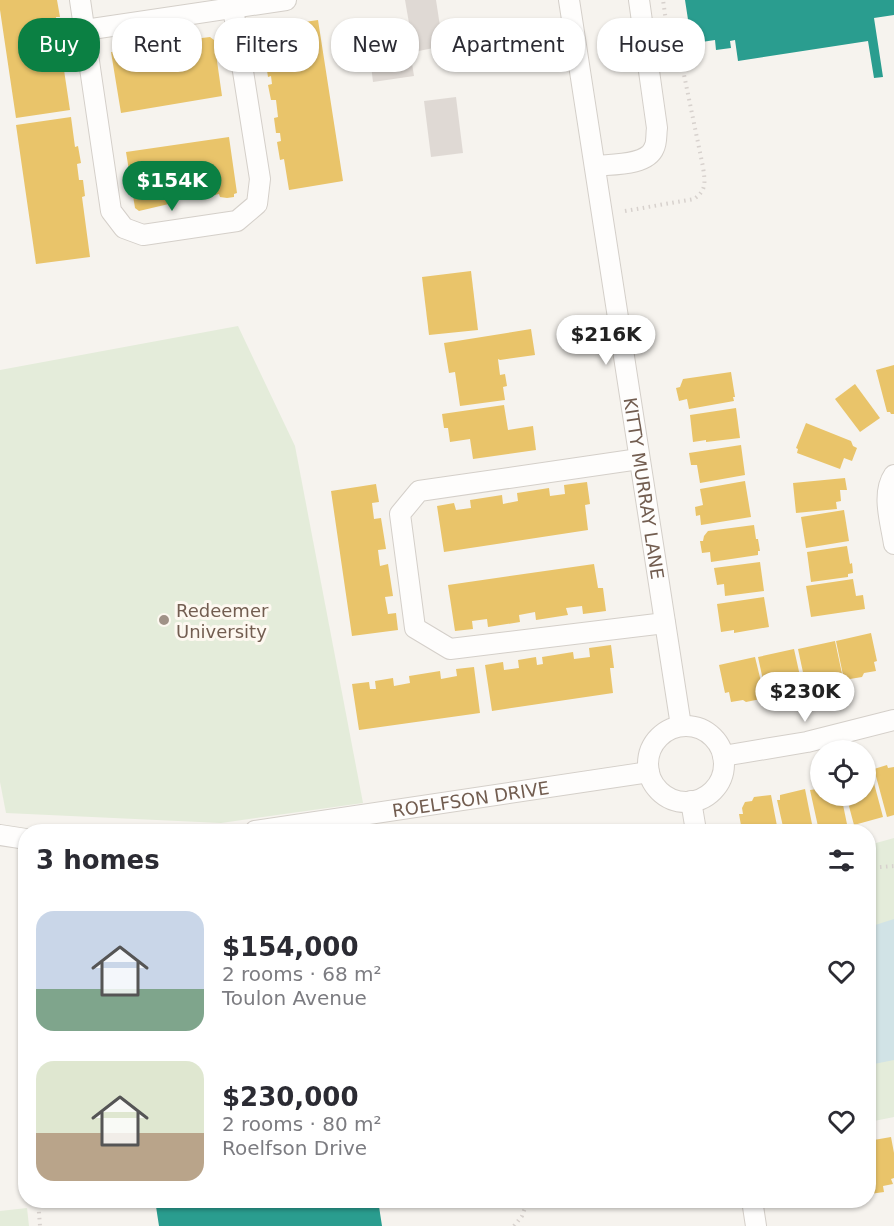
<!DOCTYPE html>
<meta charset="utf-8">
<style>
:root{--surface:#fff;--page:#f7f7f7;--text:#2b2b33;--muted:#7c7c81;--accent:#0b8043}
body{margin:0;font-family:"DejaVu Sans",sans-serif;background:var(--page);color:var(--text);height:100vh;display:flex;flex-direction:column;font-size:22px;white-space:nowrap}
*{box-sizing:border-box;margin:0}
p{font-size:20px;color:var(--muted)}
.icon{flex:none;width:33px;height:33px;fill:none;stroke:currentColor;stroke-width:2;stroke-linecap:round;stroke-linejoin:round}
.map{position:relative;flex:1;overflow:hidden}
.side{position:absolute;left:18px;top:824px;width:858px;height:384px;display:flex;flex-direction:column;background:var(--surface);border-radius:24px;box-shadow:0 2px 4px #0004}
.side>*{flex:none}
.hud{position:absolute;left:18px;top:18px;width:858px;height:54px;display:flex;gap:12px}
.tools{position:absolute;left:810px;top:740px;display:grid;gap:12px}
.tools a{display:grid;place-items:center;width:66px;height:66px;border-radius:50%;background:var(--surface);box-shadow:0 2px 4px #0004;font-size:30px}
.price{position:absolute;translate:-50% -51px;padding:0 14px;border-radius:21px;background:#fff;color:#222;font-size:20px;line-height:39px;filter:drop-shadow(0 2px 3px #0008)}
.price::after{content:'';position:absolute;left:50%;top:36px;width:18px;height:14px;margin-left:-9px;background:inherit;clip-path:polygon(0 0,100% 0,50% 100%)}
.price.current{background:var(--accent);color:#fff}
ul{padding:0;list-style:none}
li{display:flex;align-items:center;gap:18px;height:150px;padding:0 18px}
li span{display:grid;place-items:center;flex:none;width:168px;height:120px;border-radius:18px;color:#555}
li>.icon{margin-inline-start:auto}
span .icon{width:72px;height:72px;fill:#fffc;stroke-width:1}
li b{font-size:26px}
h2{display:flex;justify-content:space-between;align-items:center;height:72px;padding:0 18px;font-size:26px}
.tag{padding:0 21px;border-radius:24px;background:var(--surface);box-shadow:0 2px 4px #0004;font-size:21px;line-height:54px}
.tag.current{background:var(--accent);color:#fff}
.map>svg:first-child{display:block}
.green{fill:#e4ecda}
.water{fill:#d1e3e6}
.homes{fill:#e9c46a}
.schools{fill:#2a9d8f}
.building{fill:#dfd9d4}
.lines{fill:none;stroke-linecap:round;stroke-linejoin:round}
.minor-casing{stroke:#d4cfc9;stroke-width:22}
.path{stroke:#d7d1cd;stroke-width:4;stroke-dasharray:1.5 4.5;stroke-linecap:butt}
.minor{stroke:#fefdfc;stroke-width:20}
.poi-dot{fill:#a09287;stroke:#fdf8f0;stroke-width:2}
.labels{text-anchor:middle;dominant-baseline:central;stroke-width:6;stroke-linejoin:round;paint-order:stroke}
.street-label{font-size:18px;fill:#725d50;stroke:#fdf8f0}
.poi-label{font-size:18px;fill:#725d50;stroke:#fdf8f0;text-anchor:start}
</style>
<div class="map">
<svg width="894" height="1226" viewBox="0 0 894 1226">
<rect width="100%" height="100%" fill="#f6f3ee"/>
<!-- green -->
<g class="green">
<path d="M238,326L295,446L363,803L221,823L6,813L0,782V370Z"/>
<path d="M894,838V1117L869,1122V845Z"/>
<path d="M27,1208L29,1226H0V1211Z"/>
</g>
<!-- water -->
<path class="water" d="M894,919V1060L869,1065V927Z"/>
<!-- homes -->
<g class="homes">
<path d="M0,0H57L60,17H56L58,34L62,33L65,49L61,50L70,110L16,118L0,10Z"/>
<path d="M318,20L343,181L289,190L284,159L280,160L277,142L281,141L280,133H276L274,118L278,117L276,100H271L268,85L272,84L271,76L268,77L265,58L269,57L264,28Z"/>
<path d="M210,37L214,40L222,96L121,113L111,52L129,51L130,53L139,52V49L155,46L156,51L171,48L170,44L187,41L188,44L195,43L194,39Z"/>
<path d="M71,117L75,147L78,146L81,163L77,164L79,180H83L85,196L82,197L90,257L36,264L16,125Z"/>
<path d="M229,137L237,193L234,194V197L227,198L220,197L219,194L196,199L195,195L172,199L173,203L139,211L135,208L126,152Z"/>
<path d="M471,271L478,330L429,335L422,277Z"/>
<path d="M531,329L535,355L500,360L498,359L500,375L505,374L507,386L503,387L505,400L460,406L455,372L449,373L444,343Z"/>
<path d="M894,365V414H891L890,412H887L876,370Z"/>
<path d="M731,372L735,397H733L734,401L689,409L687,399L679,401L676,388L680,387L683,379Z"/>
<path d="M855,384L880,418L860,432L835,399Z"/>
<path d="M504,405L508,430L533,426L536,450L473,459L470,439L450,442L448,428H444L442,414Z"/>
<path d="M736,408L740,438L706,442V440L693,442L690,415Z"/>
<path d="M806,423L851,441L853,446L857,448L852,461L844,458L840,469L797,453L798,449L796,448Z"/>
<path d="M741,445L745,475L700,483L697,465H691L689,453Z"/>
<path d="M845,478L847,490H840L841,501L836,502L837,509L796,513L793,483Z"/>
<path d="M745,481L751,517L701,525L700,515L696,516L695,507L703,505L700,489Z"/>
<path d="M587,482L590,504L585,505L588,530L444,552L437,506L454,503L456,510L471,508L470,500L502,495L503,504L518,501L517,493L549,488L550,496L565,494L564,485Z"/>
<path d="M376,484L379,502L372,503L374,519L381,518L386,549L378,550L380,566L388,564L393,596L385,597L388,614L396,613L398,630L352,636L331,491Z"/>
<path d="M844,510L849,541L806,548L801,517Z"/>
<path d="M754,525L756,539H758L760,551H758V555L711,562L710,552L702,553L700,541H703L704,536L708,531Z"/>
<path d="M847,546L850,564L852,563L853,573L848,574V577L811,582L807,552Z"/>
<path d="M760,562L764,591L725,596L724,584L717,585L714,568Z"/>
<path d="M594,564L598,588H603L606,611L583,614L582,606L566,608L568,615L536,620L535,612L519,615L520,622L488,627L487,619L472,621L473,629L455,631L448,585Z"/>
<path d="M853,579L856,596L863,595L865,609L811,617L806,586Z"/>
<path d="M764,597L769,627L734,633V630L721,632L717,604Z"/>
<path d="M871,633L877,661L874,662L876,671L864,673L862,677L844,680L836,641Z"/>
<path d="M835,641L844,683L807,691L798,649Z"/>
<path d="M611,645L614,668H610L613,693L492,711L485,665L503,662L504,670L519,668L518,660L536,657L537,665L543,664L542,657L573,652L574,659L590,657L589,648Z"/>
<path d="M794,649L804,694L786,698L787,704L769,708L758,657Z"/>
<path d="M755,657L765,698L746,702L743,700L731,702L729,692L725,693L719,665Z"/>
<path d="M474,667L480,713L359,730L352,684L369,682L370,689H376L375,681L393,678L394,686L410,683L409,676L440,671L441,679L457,676L456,669Z"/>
<path d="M887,765L888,768L894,767V815L887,817L874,769Z"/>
<path d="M871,772L883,817L854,825L846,795H866V774Z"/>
<path d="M820,779V795H841L848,829L837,831H819L810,790L817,789L815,780Z"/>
<path d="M805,789L813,829L803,831H784L777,800H780V795Z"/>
<path d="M771,795L778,831H742L739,814H743L742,808L745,802L752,801L754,797Z"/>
<path d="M891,1137L894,1153V1178L891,1179L893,1184L883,1186L884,1192L870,1194L868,1185V1141Z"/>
</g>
<!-- schools -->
<g class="schools">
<path d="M685,0H894V15L874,18L883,77L874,78L868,41L738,61L735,40L730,41L731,48L716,50L715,40L695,43L693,26H689Z"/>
<path d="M155,1200H378L382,1226H159Z"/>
</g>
<!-- building -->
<g class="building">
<path d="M405,0H436L443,46L414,52Z"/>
<path d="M410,51L414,76L373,82L370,57Z"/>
<path d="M456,97L463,153L431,157L424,101Z"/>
</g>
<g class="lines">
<!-- minor casing -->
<g class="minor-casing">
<g id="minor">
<path d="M80,0L111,211L124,228L143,235L237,221L257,204L260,179L233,8"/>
<path id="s1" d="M569,0L681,726"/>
<path d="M85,30L286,0"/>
<path d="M595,166C611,164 647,166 654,148C657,143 656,134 657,128L639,0"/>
<path d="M639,459L419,491L400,514L415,628L450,649L665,623"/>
<path d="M894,475C881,494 891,523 894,544"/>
<circle cx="686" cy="764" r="38"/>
<path d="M723,756L807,742L894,720"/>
<path d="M691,801L696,831"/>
<path id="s2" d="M255,831L649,772"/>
<path d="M0,835L26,839"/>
<path d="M752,1200L756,1226"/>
</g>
</g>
<!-- path -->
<g class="path">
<path d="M625,211L694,199C707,190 705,182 703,167L682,65L670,49L663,0"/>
<path d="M868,868L894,866"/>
<path d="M38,1200L40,1226"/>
<path d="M514,1226L522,1216L528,1200"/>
</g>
<!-- minor -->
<use href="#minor" class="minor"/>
</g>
<!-- markers -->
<circle class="poi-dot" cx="164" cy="620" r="6"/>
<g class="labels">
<!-- street labels -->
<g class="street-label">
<text stroke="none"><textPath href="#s1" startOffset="494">KITTY MURRAY LANE</textPath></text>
<text stroke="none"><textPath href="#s2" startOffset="218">ROELFSON DRIVE</textPath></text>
</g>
<!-- poi labels -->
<g class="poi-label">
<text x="176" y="610">Redeemer<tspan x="176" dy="21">University</tspan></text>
</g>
</g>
</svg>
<div class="tools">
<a><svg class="icon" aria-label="locate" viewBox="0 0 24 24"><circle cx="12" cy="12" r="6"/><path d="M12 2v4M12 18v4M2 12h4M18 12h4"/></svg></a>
</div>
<b class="price current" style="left:172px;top:212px">$154K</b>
<b class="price" style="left:606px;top:366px">$216K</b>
<b class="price" style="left:805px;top:723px">$230K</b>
<div class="hud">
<a class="tag current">Buy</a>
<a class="tag">Rent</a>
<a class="tag">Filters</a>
<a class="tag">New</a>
<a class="tag">Apartment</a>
<a class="tag">House</a>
</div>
<section class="side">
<h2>3 homes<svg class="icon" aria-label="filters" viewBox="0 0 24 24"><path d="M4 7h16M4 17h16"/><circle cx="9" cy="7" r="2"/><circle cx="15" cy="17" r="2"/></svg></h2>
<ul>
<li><span style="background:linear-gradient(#c9d6e8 65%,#7fa58c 0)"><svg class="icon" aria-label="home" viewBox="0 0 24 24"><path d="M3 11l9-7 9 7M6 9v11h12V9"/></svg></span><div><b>$154,000</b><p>2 rooms · 68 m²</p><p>Toulon Avenue</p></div><svg class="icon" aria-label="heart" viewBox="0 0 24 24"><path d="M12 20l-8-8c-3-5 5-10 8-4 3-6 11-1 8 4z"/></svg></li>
<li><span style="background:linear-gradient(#dfe7d0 60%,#b9a48a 0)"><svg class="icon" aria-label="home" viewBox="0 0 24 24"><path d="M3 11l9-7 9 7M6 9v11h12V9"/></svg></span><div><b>$230,000</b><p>2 rooms · 80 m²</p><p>Roelfson Drive</p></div><svg class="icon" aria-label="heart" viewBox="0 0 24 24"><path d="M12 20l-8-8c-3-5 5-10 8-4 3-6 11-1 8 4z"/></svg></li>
</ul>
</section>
</div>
